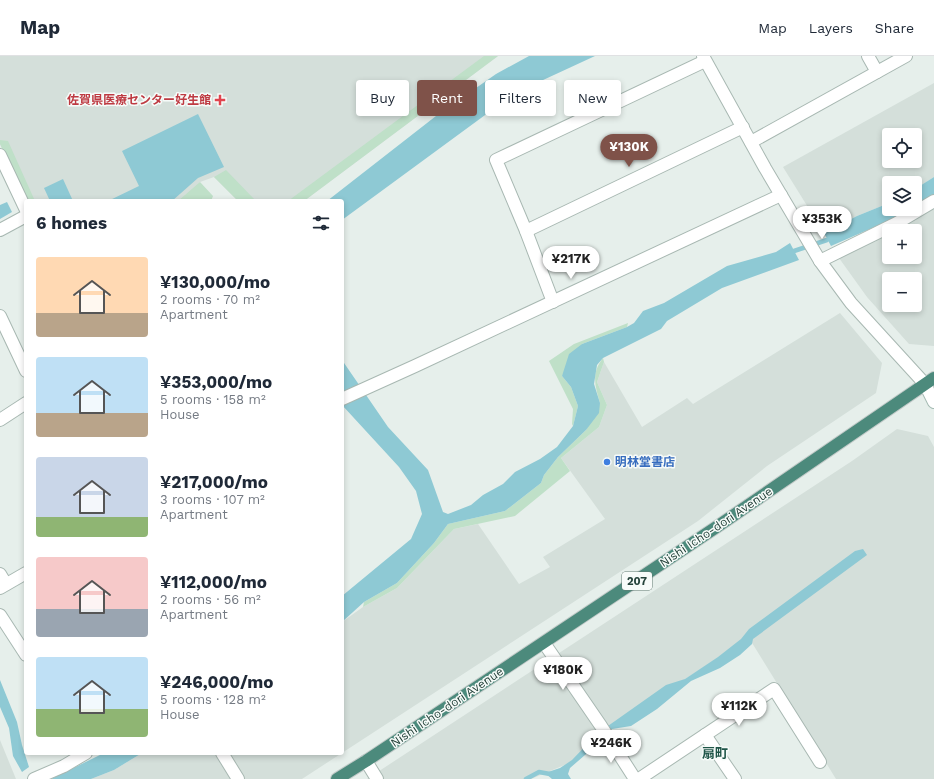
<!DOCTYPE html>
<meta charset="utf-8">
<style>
:root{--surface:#fff;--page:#f2f2f3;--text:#1f2937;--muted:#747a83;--line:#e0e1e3;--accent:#7f5249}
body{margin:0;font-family:"Work Sans","Noto Sans JP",sans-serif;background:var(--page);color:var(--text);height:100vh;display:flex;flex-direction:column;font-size:15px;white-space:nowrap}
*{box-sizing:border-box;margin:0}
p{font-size:13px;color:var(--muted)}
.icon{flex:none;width:22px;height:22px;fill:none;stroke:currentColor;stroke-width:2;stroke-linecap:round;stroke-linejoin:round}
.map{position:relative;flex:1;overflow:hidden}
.sheet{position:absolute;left:24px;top:143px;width:320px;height:556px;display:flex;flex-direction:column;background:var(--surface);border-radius:4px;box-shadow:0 2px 6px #0003}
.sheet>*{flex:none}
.top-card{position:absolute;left:356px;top:24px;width:380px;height:36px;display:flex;gap:8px}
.controls{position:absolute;left:882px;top:72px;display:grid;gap:8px}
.controls a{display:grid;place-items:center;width:40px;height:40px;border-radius:4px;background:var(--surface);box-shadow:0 2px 6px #0003;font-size:20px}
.price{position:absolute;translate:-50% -34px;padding:0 9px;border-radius:14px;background:#fff;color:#222;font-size:13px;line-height:26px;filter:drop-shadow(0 1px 2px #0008)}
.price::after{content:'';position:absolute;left:50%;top:24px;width:12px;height:9px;margin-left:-6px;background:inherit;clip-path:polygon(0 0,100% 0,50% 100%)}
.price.active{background:var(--accent);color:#fff}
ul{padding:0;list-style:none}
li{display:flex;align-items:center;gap:12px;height:100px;padding:0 12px}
li span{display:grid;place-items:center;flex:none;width:112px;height:80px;border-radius:4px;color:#555}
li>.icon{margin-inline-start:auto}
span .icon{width:48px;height:48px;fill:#fffc;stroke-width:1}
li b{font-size:17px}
h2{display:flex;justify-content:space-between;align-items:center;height:48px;padding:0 12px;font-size:17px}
.chip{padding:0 14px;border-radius:4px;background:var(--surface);box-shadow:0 2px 6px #0003;font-size:14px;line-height:36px}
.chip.active{background:var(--accent);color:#fff}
header{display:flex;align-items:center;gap:24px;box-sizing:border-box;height:56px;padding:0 20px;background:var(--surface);border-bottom:1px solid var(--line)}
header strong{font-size:19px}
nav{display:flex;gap:22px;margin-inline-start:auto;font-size:14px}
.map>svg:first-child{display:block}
.built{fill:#d4dfda;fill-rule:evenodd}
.green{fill:#bfe0c8}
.water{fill:#8ec9d4}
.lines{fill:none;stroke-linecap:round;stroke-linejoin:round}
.stream{stroke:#8ec9d4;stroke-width:4.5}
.minor-casing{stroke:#a8b8b2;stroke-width:14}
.tertiary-casing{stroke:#a8b8b2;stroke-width:14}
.secondary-casing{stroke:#a4bbb3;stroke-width:14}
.trunk-casing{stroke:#c2cac8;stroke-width:14}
.minor{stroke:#fff;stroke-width:12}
.tertiary{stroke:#fff;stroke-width:12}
.secondary{stroke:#fff;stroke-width:12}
.trunk{stroke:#4c8a7c;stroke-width:12}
.health-dot{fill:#e0444e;stroke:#f7fbf9;stroke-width:1.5}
.shop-dot{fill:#3f7fe0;stroke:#f7fbf9;stroke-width:1.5}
.labels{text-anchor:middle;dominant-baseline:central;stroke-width:3;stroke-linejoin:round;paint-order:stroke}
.shield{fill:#f7fbf9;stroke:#637a73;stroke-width:1}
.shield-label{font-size:11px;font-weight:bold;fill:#24423a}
.health-label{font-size:12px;font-weight:bold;fill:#be3a42;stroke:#f7fbf9;text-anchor:end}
.shop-label{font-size:12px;font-weight:bold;fill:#366cbe;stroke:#f7fbf9;text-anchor:start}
.street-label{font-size:12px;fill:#24423a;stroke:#f7fbf9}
.neighbourhood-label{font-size:13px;font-weight:bold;fill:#1f5548;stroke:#f7fbf9}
</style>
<header>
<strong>Map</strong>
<nav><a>Map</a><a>Layers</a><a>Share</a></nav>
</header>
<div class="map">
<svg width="934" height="723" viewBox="0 0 934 723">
<rect width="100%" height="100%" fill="#e6efeb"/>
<!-- built -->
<g class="built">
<path d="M0,0H498L304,145H238L214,121L200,126L187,145H26L0,88Z"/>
<path d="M934,27V121L915,133V127H889V147L857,160L824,177L783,111ZM889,79H915V105H889Z"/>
<path d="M934,153V290L909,288L867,241L839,202L889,178V201H915V175H895ZM889,223H915V249H889Z"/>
<path d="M840,257L882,307L876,337L767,410L698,465L302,723H91L114,714L142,697H342V566L363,551L397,532L454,473L478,468L519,528L550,511L543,501L605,463L561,402L599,371L607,349L597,326L604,306L642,371L687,342L693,348Z"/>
<path d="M897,373L928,380L934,391V723H836L749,582L595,681L574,705L531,723H367L852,405Z"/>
<path d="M0,684L16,723H0Z"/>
</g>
<!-- green -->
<g class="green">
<path d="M484,0H498L304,145H288Z"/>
<path d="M0,84L8,85L35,145H26L0,88Z"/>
<path d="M226,114L256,145H238L214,121Z"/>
<path d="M200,126L213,140L211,145H178Z"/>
<path d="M628,267L627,271L582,288L562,320L571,331L578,350L573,370L572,368L573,353L549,305L574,288Z"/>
<path d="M603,302L604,306L597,326L607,349L599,371L561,402L570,415L515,460L454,473L397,532L363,551L364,546L397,527L434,487L448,468L505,455L541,427L544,419L558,401L586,374L600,347C595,330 591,317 603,302Z"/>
</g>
<!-- water -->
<g class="water">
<path d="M529,0H595L515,37L342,164V145H327L436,60L496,18Z"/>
<path d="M198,58L224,111L198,122L172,145H108L139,130L122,95Z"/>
<path d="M934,121V139L915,150V133Z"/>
<path d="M63,123L73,145H50L44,132Z"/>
<path d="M7,146L12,156L0,163V149Z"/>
<path d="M889,147V153H911L895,162L831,190L824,177L857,160Z"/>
<path d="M790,187L799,204L722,232L667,265L661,273L603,302L597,309L594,328L600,347L599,357L586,374L558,401L544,419L541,427L505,455L448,468L434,487L397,527L364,546L342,566V540L411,483L422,458L416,435L399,411L342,349V304L388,371L428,414L443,456L448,458L471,449L483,439L503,428L515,416L540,403L557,391L573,370L578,350L571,331L562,320L569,298L582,288L627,271L634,267L643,255L664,247L727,210L776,196Z"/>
<path d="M863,493L867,499L753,583L752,588L740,599L720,612L691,625L657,653L631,670L612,673L602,680L600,686L570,712L568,718L571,723H552L545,717L560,712L572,704L598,677L666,629L685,623L718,601L741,583L749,573L855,495Z"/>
<path d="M0,624L17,666L22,689L29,711L22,716L13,700L9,672L0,651Z"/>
<path d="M104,697H142L114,714L91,723H51Z"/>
</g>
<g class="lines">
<!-- stream -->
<g class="stream">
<path d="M794,195L827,184"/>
<path d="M526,723L539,716L550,718"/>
</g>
<!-- minor casing -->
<g class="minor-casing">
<g id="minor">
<path d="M868,0L877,16"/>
<path d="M751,86L906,0"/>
<path d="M0,99L26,154"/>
<path d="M0,174L26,160"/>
<path d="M526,175L743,71"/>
<path d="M820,205L897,167L934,145"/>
<path d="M553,246L526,175L496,104L705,5"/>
<path d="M0,260L26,315"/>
<path d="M342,343L415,310L781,139"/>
<path d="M0,364L26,347"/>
<path d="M0,518L6,528"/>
<path d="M0,532L26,517"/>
<path d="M0,559L26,599"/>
<path d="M544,587L601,670L635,723"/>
<path d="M705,679L735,723"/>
<path d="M222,697L238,723"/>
<path d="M366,705L377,723"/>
<path d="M34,723L64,710L86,697"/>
<path d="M639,723L774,633L820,706"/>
</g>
</g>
<!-- tertiary casing -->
<g class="tertiary-casing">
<path id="tertiary" d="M703,0L765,112L820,205L851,247L925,328"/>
</g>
<!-- secondary casing -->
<g class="secondary-casing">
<path id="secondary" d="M925,328L934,346"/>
</g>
<!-- trunk casing -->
<g class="trunk-casing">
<path id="trunk" d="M337,723L366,705L718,470L934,322"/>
</g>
<!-- minor -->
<use href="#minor" class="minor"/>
<!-- tertiary -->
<use href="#tertiary" class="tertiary"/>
<!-- secondary -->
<use href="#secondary" class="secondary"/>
<!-- trunk -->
<use href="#trunk" class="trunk"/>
</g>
<!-- markers -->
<path class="health-dot" d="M218 38h4v4h4v4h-4v4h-4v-4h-4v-4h4z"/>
<circle class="shop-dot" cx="607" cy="406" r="4"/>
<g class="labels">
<!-- shield labels -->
<rect class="shield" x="622" y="516" width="30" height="18" rx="3"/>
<g class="shield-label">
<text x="637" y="525">207</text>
</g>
<!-- health labels -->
<g class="health-label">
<text x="211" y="44">佐賀県医療センター好生館</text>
</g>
<!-- shop labels -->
<g class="shop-label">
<text x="615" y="406">明林堂書店</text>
</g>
<!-- street labels -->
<g class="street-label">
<text transform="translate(716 471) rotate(-34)">Nishi Icho-dori Avenue</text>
<text transform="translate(447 651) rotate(-34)">Nishi Icho-dori Avenue</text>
</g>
<!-- neighbourhood labels -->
<g class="neighbourhood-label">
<text x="715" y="697">扇町</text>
</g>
</g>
</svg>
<div class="controls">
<a><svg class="icon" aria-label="locate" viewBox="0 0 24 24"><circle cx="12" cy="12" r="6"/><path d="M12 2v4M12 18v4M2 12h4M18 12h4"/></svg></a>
<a><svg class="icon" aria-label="layers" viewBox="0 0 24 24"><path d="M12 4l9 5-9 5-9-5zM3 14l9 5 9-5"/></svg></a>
<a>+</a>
<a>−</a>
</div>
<b class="price active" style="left:629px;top:112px">¥130K</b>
<b class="price" style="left:822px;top:184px">¥353K</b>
<b class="price" style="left:571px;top:224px">¥217K</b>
<b class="price" style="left:563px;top:635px">¥180K</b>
<b class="price" style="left:739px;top:671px">¥112K</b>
<b class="price" style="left:611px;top:708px">¥246K</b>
<div class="top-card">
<a class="chip">Buy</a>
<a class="chip active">Rent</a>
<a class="chip">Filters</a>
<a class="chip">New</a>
</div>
<section class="sheet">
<h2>6 homes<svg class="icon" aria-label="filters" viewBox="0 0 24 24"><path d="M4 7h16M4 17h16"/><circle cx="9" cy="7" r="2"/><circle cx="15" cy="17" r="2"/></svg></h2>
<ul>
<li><span style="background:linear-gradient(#ffd9b3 70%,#b9a48a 0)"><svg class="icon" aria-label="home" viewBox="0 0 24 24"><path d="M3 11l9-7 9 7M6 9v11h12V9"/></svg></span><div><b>¥130,000/mo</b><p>2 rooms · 70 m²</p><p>Apartment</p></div></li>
<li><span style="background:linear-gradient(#bfe0f5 70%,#b9a48a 0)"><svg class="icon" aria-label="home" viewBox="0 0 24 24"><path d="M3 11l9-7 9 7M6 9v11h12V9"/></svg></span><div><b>¥353,000/mo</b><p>5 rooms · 158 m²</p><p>House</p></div></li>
<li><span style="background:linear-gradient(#c9d6e8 75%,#8fb573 0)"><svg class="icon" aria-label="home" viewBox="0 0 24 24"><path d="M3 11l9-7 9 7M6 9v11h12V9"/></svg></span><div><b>¥217,000/mo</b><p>3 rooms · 107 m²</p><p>Apartment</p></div></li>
<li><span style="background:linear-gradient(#f6c9c9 65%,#9aa5b1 0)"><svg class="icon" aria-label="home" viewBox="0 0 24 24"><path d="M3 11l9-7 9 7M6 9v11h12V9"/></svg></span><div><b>¥112,000/mo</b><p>2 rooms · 56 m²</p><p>Apartment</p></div></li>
<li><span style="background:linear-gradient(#bfe0f5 65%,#8fb573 0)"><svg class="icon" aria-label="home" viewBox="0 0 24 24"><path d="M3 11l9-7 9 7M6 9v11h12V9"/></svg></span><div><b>¥246,000/mo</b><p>5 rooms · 128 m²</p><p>House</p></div></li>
</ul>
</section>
</div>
